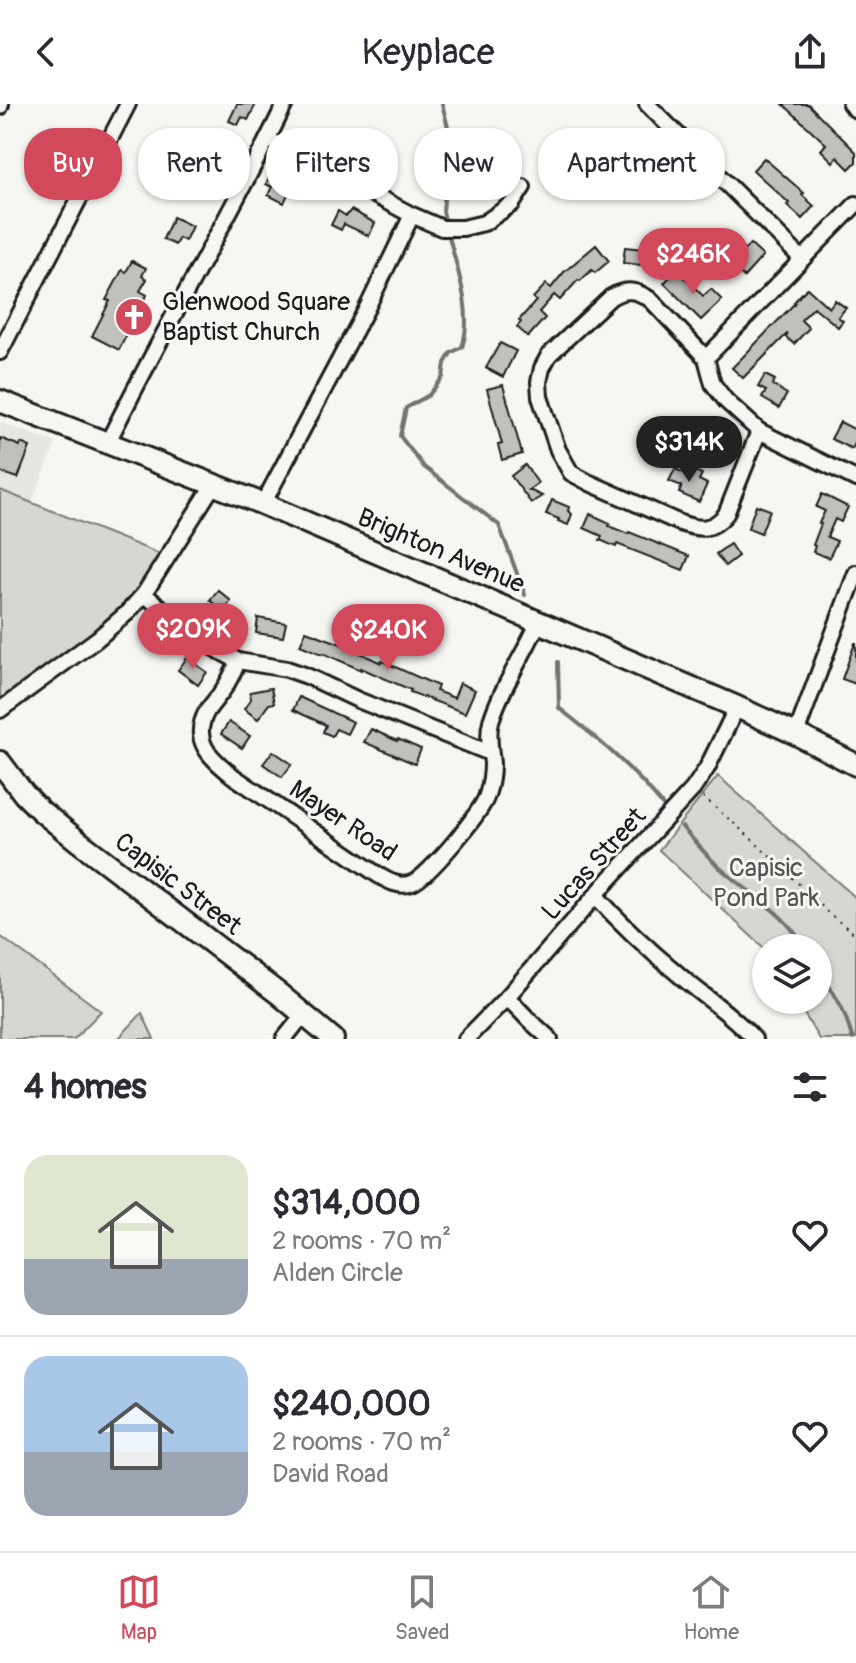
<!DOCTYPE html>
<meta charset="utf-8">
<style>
:root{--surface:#fff;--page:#f7f7f7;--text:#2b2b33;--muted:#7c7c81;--line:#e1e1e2;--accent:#d1495b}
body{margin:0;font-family:Pangolin,sans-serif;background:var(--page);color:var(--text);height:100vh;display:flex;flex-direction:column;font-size:30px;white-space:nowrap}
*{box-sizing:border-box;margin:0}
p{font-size:26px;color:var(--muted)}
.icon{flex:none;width:44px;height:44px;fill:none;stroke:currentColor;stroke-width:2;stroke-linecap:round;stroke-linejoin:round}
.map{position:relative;height:935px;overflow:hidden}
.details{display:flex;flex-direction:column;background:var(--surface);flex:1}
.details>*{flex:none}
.top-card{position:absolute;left:24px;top:24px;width:808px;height:72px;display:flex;gap:16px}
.buttons{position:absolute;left:752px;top:830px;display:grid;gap:16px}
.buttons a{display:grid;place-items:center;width:80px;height:80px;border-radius:50%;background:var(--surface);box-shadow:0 2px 6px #0004;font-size:40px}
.price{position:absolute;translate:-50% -68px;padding:0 18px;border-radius:28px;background:var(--accent);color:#fff;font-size:26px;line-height:52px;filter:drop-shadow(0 2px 4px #0008)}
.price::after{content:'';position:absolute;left:50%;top:48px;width:24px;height:18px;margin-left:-12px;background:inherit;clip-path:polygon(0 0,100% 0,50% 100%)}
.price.current{background:#222;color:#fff}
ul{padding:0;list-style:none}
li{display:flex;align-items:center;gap:24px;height:200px;padding:0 24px}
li+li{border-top:2px solid var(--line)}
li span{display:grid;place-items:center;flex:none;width:224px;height:160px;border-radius:24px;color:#555}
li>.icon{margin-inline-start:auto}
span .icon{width:96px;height:96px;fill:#fffc;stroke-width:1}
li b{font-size:34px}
h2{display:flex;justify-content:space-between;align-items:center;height:96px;padding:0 24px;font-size:34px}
.chip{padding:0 28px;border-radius:32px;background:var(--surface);box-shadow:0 2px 6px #0004;font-size:28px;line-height:72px}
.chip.current{background:var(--accent);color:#fff}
header{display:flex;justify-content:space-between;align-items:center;height:104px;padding:0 24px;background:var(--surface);font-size:36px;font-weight:600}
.menu{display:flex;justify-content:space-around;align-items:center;height:112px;border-top:2px solid var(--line);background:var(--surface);font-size:22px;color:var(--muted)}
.menu a{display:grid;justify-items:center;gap:4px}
.menu .current{color:var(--accent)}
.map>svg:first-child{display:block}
.built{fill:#e6e6e2}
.green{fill:#d6d6d2;stroke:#797977;stroke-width:2}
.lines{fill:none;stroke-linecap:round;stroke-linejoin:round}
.stream{stroke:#727271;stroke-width:4}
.building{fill:#c0c0bd;stroke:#1c1c1c;stroke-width:2}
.street-casing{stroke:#1c1c1c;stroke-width:20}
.secondary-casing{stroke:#1c1c1c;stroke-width:26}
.path{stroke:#1c1c1c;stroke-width:2;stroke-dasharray:2 6;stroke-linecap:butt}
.street{stroke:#f6f6f2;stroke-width:14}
.secondary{stroke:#f6f6f2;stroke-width:20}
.labels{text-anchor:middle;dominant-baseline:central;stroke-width:6;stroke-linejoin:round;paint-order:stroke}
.poi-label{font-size:26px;fill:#1c1c1c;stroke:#f6f6f2;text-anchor:start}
.street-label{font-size:26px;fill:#1c1c1c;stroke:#f6f6f2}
.park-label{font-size:26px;fill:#545453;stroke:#f6f6f2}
</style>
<header><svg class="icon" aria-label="back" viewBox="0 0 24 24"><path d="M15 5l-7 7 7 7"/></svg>Keyplace<svg class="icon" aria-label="share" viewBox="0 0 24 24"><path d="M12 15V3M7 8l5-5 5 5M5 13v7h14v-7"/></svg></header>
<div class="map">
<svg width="856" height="935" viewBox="0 0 856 935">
<rect width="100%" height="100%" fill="#f6f6f2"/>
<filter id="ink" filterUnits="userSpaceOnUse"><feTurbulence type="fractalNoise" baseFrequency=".0125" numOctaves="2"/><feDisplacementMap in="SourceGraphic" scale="16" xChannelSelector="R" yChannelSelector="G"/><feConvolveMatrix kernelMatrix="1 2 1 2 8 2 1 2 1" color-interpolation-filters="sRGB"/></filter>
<g filter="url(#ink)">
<!-- built -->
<path class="built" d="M0,318L56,339L32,398L0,386Z"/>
<!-- green -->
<g class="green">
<path d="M0,386L160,450L129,500L113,517L0,600Z"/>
<path d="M718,672L856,794V935H819L796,896H818V844H766V846L659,746Z"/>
<path d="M0,832L101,907L74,935H0Z"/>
<path d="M142,909L154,935H118Z"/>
</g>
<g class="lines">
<!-- stream -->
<g class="stream">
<path d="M442,0L450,31L443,107L446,120"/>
<path d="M448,128C456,163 474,208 462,243L451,249L445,259L443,273L429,291L406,304L400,332L424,363L499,421L525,491"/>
<path d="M558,558L559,604C597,634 634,665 664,703"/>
<path d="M682,723C693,735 704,749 717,761C744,787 788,809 804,844"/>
<path d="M818,867C828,880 838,894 844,909C848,918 849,926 853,935"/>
</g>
</g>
<!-- building -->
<g class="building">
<path d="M237,0H256L248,16L242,13L238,21L229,17Z"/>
<path d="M783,0H808L856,48V58L849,65L837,53L833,58L821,46L826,40Z"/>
<path d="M343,32L351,37L354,32L378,45L370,61L337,45Z"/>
<path d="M210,52L225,60L216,78L201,70Z"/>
<path d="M764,54L804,89L802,91L814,102L802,115L787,101L789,99L753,66Z"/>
<path d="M273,66L287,73L284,80L291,83L284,99L268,91L272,83L266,80Z"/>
<path d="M351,106L375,119L369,132L344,120L341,126L331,121L338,107L346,112Z"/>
<path d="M173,113L192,122L185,137L179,134L175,141L163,135Z"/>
<path d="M750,140L763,152L744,173L731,161Z"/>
<path d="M596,141L609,157L595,169L592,166L580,177L578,176L560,196L554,191L539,208L545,214L528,233L517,223L521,218L519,216L536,197L533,194L546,180L551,184L564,168Z"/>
<path d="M625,143L652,146L650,162L623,159Z"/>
<path d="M132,157L146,164L142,172L147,175L140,187L147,191L119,246L92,232L110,197L106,196L122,166L126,168Z"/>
<path d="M677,166L703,192L711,185L722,196L701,216L664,179Z"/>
<path d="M807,184L829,204L835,196L846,204L838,213L843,217L838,223L814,203L801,216L809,224L794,240L786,233L788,229L743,274L732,264L795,199L794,198Z"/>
<path d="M500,239L516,247L503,273L486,264Z"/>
<path d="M765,271L775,276L772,281L787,290L779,304L762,294L766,287L758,283Z"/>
<path d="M503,281L522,350L502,356L498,341L502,340L487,285Z"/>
<path d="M840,318L856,326V337L852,345L831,335Z"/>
<path d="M0,334L20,342L21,339L30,343L18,374L0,368Z"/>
<path d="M525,361L538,379L529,386L542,392L531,399L511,372Z"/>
<path d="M675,365L690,371L692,366L702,370L699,376L707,380L699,398L679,389L682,382L669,377Z"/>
<path d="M822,390L848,403L841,418L835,415L827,433L837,437L829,454L813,448L815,442L813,441L821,420L819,419L825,407L816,403Z"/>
<path d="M552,396L569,403L568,407L572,410L568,421L558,417L559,415L546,410Z"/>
<path d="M756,401L770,406L761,429L748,424Z"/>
<path d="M590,410L610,419L609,422L628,430L629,428L689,452L683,466L617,440L616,443L600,436L602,432L584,424Z"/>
<path d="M730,440L738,452L725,462L716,450Z"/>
<path d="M218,486L231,497L227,502L243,515L233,527L213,510L218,504L210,496Z"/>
<path d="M258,514L286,519L283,533L256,529Z"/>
<path d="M306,527L344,541L381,559L382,557L438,582L436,587L454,594L460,579L475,586L465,609L410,588L411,586L361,564V566L323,549L322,550L300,541Z"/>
<path d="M855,539H856V580L842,575Z"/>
<path d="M187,554L207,568L198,581L178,566Z"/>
<path d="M271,584L274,599L269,600L258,615L244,605L251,595L250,588Z"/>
<path d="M299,593L353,618L347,630L336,625L332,632L323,628L326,621L293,606Z"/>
<path d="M229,618L250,632L242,644L221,630Z"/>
<path d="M371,625L397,637L398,635L421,645L415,660L364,638Z"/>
<path d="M273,647L292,660L282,673L263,660Z"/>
</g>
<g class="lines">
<!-- street casing -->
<g class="street-casing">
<g id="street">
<path d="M647,0L802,155"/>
<path d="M850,0L856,6"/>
<path d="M0,3L1,0"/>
<path d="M268,35L412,111L442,124H463L484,119L512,100L523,83"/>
<path d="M856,100L706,254L713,280L726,297L759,327L856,375"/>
<path d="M0,248L128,0"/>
<path d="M706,254L651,196C637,186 626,184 611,193L549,251L542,264L539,278L540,293L558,346L571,369L590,379L680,419C700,426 712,427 726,410L759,327"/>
<path d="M108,338C164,224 229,114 285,0"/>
<path d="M263,400L367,204L412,111"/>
<path d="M144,490L201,537L238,557L287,565L307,572L358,596L490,649"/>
<path d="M238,557C234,567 229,577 223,586C218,593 212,600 207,607C190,637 211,654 233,672L378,771C388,777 400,784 412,779C427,774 483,707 487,691C490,682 492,670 492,660C491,646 487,632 491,617C502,582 524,551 539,517"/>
<path d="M0,606L97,535L127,509L144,490L214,380"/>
<path d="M796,630L856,469"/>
<path d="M596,792C621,820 649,846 678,870C703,892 732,910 754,935"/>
<path d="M507,893L528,915L550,935"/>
<path d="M284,935L304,910"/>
<path d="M466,935L507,893L609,776L693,685L707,664L737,603"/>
</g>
</g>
<!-- secondary casing -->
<g class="secondary-casing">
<g id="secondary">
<path d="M0,297L263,400L737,603L796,630L856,661"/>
<path d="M0,658L24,690L41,707L78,737L279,890L333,935"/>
</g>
</g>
<!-- path -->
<path class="path" d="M703,693L744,728L817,797L827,808L856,831"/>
<!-- street -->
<use href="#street" class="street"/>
<!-- secondary -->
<use href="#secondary" class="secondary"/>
</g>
</g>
<!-- icons -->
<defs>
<g id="church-disc" transform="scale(2)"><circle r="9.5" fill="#d1495b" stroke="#f6f6f2"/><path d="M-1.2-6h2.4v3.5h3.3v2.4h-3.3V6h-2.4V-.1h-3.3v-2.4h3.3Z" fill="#fff"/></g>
</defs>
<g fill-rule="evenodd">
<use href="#church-disc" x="134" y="213"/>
</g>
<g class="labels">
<!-- poi labels -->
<g class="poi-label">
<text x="162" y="198">Glenwood Square<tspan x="162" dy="30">Baptist Church</tspan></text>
</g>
<!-- street labels -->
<g class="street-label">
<text transform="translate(441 447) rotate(23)">Brighton Avenue</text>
<text transform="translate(343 717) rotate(34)">Mayer Road</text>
<text transform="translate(594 760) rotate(-48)">Lucas Street</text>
<text transform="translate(178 780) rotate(37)">Capisic Street</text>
</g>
<!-- park labels -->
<g class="park-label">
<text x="766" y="764">Capisic<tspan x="766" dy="30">Pond Park</tspan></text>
</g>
</g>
</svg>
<div class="buttons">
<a><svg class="icon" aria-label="layers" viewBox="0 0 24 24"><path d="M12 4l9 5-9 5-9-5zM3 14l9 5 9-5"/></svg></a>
</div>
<b class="price" style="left:693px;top:192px">$246K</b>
<b class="price current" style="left:689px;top:380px">$314K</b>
<b class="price" style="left:193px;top:567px">$209K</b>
<b class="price" style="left:388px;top:568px">$240K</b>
<div class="top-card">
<a class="chip current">Buy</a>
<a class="chip">Rent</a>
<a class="chip">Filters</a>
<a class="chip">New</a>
<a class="chip">Apartment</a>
</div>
</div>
<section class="details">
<h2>4 homes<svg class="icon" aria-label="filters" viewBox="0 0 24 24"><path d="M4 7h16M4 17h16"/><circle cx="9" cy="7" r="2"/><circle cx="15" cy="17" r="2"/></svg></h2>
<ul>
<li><span style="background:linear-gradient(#dfe7d0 65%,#9aa5b1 0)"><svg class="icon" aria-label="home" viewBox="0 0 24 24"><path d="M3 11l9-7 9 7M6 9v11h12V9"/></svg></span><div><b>$314,000</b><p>2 rooms · 70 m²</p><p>Alden Circle</p></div><svg class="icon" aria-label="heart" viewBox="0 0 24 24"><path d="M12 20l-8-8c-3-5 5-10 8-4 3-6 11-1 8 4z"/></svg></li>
<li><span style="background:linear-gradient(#a9c7e8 60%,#9aa5b1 0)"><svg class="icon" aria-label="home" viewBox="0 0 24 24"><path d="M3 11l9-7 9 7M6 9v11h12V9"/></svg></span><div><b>$240,000</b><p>2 rooms · 70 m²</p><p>David Road</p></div><svg class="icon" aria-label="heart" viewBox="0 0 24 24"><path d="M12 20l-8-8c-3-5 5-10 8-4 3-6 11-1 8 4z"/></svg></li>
</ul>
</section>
<nav class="menu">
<a class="current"><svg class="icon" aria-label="map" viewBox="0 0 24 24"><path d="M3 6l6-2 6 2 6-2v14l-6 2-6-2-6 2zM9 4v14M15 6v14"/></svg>Map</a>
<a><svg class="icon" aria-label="saved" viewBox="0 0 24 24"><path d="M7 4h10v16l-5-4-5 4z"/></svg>Saved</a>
<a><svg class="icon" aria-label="home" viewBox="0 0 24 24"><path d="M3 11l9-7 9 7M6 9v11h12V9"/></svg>Home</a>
</nav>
